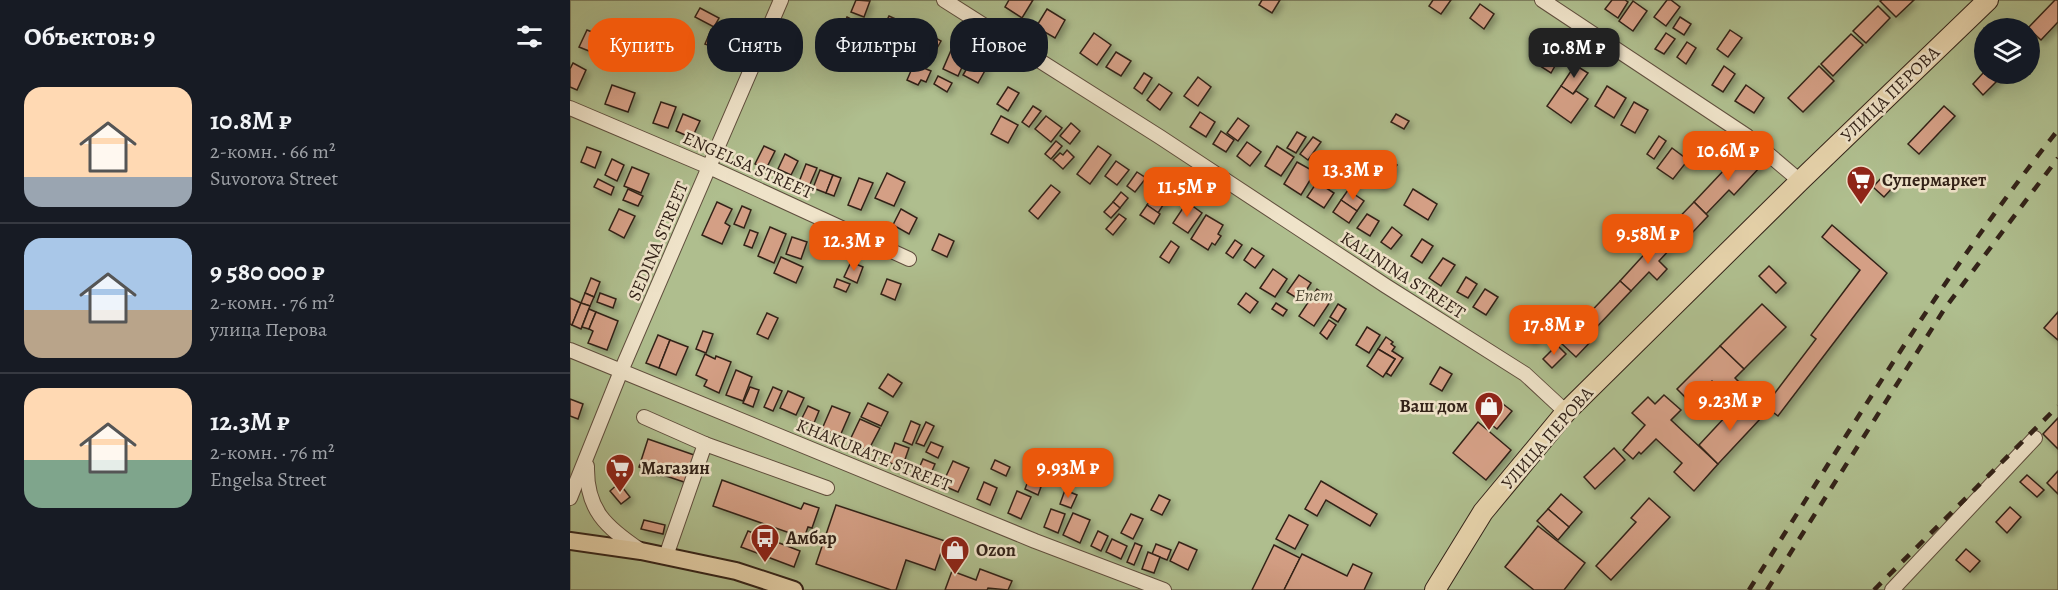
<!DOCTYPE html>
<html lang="ru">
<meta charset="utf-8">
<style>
:root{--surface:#171b24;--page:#20242c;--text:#f1f3f6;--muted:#9ea1a6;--line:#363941;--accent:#ea580c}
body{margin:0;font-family:Alegreya,serif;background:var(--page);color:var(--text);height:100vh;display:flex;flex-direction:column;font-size:22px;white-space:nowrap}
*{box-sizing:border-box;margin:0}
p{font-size:20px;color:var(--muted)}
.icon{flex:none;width:33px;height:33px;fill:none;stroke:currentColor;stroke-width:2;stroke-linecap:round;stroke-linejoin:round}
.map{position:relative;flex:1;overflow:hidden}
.panel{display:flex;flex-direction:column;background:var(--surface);width:570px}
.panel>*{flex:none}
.hud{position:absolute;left:18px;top:18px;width:570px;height:54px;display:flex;gap:12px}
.tools{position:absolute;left:1404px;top:18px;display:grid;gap:12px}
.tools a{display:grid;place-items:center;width:66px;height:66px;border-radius:50%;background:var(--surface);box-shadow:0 6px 24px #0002;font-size:30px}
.price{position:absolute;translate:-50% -51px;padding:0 14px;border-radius:12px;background:var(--accent);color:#fff;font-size:20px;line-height:39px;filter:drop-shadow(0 2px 3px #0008)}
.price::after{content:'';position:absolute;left:50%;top:36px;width:18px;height:14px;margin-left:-9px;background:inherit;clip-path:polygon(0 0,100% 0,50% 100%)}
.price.on{background:#222;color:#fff}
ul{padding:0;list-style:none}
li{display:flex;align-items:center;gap:18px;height:150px;padding:0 24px}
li+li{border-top:2px solid var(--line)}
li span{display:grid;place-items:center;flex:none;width:168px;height:120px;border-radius:18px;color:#555}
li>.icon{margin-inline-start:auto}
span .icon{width:72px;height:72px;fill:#fffc;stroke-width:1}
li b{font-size:26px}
h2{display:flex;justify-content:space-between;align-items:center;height:72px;padding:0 24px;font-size:26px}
.tag{padding:0 21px;border-radius:24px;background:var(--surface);box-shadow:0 6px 24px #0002;font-size:21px;line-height:54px}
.tag.on{background:var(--accent);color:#fff}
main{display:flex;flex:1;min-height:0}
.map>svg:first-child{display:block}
.green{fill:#afbe8e;stroke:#717054;stroke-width:1.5;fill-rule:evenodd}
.building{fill:#d49f85;stroke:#332319;stroke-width:1.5;filter:url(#shadow)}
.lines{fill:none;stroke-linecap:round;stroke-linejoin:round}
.minor-casing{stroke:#604f3e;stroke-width:16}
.major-casing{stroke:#332319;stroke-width:20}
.highway-casing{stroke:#332319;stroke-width:22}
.minor{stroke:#efe3c9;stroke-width:14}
.major{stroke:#e7d4ac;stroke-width:16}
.highway{stroke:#e7d4ac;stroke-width:20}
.rail{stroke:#332319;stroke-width:4.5;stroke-dasharray:10 10;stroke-linecap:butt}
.labels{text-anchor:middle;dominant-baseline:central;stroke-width:5;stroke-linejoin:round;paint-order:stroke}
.street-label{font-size:18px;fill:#332319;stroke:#efe3c9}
.poi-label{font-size:18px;font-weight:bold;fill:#332319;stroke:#efe3c9;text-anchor:start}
.park-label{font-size:18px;font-style:italic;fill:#524a36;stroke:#efe3c9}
</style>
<main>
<section class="panel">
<h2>Объектов: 9<svg class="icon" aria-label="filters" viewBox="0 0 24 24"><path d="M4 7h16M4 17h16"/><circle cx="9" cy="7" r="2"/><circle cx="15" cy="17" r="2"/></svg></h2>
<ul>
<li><span style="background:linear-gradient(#ffd9b3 75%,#9aa5b1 0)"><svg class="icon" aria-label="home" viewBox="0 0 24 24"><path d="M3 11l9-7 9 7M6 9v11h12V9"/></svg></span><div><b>10.8M ₽</b><p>2-комн. · 66 m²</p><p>Suvorova Street</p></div></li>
<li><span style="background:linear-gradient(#a9c7e8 60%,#b9a48a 0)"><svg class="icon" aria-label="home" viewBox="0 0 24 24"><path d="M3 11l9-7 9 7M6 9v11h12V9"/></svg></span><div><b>9 580 000 ₽</b><p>2-комн. · 76 m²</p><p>улица Перова</p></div></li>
<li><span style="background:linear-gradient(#ffd9b3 60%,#7fa58c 0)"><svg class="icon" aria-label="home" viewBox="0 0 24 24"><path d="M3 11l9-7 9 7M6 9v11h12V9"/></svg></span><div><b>12.3M ₽</b><p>2-комн. · 76 m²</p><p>Engelsa Street</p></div></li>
</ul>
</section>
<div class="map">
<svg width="1488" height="590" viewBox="0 0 1488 590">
<defs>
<filter id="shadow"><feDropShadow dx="3.5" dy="3.5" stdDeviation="3" flood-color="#0004"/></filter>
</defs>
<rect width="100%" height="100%" fill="#e7d4ac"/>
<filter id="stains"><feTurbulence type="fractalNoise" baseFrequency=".00333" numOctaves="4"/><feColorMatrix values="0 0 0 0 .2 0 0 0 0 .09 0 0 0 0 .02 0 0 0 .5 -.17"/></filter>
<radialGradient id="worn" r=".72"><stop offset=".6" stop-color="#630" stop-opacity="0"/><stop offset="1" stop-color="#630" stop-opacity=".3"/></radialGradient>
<!-- green -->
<path class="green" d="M0,0H1488V590H0ZM1414,28H1460V74H1414Z"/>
<!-- building -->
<g class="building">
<path d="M286,0L300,1L294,17L281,12Z"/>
<path d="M439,0H463L452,18L435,7Z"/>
<path d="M692,0H710L702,13L689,5Z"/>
<path d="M863,0H881L871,14L859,6Z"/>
<path d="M1042,0H1055L1058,2L1048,18L1035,9Z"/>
<path d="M1097,0H1101L1110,7L1096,26L1084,17Z"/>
<path d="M1312,0H1344L1326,17L1310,1Z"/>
<path d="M1485,0H1488V22L1471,40L1458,28Z"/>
<path d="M1063,1L1077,11L1063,31L1049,21Z"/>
<path d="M910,4L924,14L914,29L900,18Z"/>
<path d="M1308,6L1320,18L1296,43L1283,31Z"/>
<path d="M130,8L149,18L144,27L125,17Z"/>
<path d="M477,9L495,20L485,38L466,27Z"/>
<path d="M319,16L328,20L321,34L312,30Z"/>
<path d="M277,17L291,24L287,31L274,25Z"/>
<path d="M1110,17L1121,24L1114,35L1103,28Z"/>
<path d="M340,19L355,27L346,42L332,35Z"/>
<path d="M17,30L27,34L19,51L9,47Z"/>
<path d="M141,30L165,39L160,53L135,44Z"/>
<path d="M1160,30L1172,38L1158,57L1147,49Z"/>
<path d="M357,33L371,41L358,64L344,56Z"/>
<path d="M524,33L541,45L527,65L510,53Z"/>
<path d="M1096,33L1105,39L1094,54L1085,49Z"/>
<path d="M324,34L338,41L335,48L320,41Z"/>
<path d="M1281,34L1293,45L1263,76L1251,64Z"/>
<path d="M1117,42L1126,48L1116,64L1107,57Z"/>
<path d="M382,48L397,56L388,76L373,69Z"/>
<path d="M976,49L990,57L981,73L967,64Z"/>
<path d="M546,52L561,61L551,76L536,67Z"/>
<path d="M403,58L417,67L408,83L393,75Z"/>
<path d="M3,63L16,70L7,90L0,87V69Z"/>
<path d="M344,64L361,71L356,82L351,80L348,85L337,80Z"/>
<path d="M1005,65L1018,73L1003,94L991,86Z"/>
<path d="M1154,66L1165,74L1153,92L1142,85Z"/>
<path d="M1249,66L1264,81L1233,112L1218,98Z"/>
<path d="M1414,72L1428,74L1431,77L1413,95L1403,84Z"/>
<path d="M574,73L582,78L572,94L564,88Z"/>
<path d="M368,76L382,83L377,92L364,84Z"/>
<path d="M628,77L641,87L628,106L614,96Z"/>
<path d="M589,84L602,93L590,110L577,100Z"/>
<path d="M42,85L65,93L58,112L35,104Z"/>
<path d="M1176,85L1194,98L1184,113L1165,101Z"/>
<path d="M991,86L1003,94L1006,91L1018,99L1001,123L977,106Z"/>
<path d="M1037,86L1056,98L1044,118L1025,106Z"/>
<path d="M438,87L449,93L438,111L427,104Z"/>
<path d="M91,102L106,107L98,128L83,123Z"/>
<path d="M1064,102L1078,110L1065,133L1051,125Z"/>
<path d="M463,106L471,111L459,127L452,122Z"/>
<path d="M1374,106L1385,116L1349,154L1338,144Z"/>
<path d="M630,112L645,122L636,137L620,127Z"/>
<path d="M113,114L130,121L122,138L106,131Z"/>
<path d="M826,114L839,121L834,129L821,122Z"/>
<path d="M431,116L448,125L438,143L421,134Z"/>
<path d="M476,116L492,128L481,142L465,129Z"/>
<path d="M668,118L679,126L668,141L657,133Z"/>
<path d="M501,123L510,131L500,144L490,136Z"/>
<path d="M651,131L664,140L656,152L643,144Z"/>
<path d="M727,132L736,137L726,153L717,148Z"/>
<path d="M1089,136L1096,141L1084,159L1077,154Z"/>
<path d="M743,137L751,142L738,160L730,154Z"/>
<path d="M486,141L492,146L481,159L475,154Z"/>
<path d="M677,142L691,152L680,166L667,156Z"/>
<path d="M194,146L205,151L196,169L185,164Z"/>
<path d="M528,146L541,155L520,184L507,174Z"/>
<path d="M707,146L724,157L711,176L695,166Z"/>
<path d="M17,147L31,152L25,168L11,162Z"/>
<path d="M1102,148L1118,160L1103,179L1087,168Z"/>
<path d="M497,150L504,157L493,169L483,160L490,153L493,155Z"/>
<path d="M1172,151L1190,167L1164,195L1159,190L1136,214L1124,202Z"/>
<path d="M215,154L228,161L221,175L208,169Z"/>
<path d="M811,155L827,165L813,186L797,176Z"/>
<path d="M42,159L54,165L47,181L35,175Z"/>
<path d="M546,161L559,170L547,185L535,176Z"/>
<path d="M727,162L745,172L731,195L714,184Z"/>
<path d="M236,164L247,168L237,191L227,187Z"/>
<path d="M789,165L796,169L785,186L778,182Z"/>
<path d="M62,167L79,174L71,193L54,186Z"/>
<path d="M250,170L263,175L256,193L243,188Z"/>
<path d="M567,172L576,178L565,192L557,186Z"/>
<path d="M317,173L335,182L324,206L305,198Z"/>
<path d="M263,175L271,178L264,196L256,193Z"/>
<path d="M1313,176L1324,186L1314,197L1303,187Z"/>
<path d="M289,178L303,183L291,210L278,205Z"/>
<path d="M28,179L44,187L41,195L24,187Z"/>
<path d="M747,182L764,193L754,208L737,197Z"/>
<path d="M481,185L490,192L468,219L459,211Z"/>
<path d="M589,187L600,194L588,213L577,205Z"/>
<path d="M58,189L73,196L68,206L53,200Z"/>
<path d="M843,189L867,204L858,220L834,205Z"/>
<path d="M778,190L794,201L787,211L771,200Z"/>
<path d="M551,192L558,198L550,208L543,202Z"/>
<path d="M771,200L787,211L779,223L763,212Z"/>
<path d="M147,202L162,209L155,223L160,226L152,244L132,235Z"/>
<path d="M543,202L550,208L541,218L534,212Z"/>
<path d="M617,202L632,213L618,233L603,223Z"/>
<path d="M1124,202L1138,216L1106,250L1091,236Z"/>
<path d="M577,205L590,214L584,224L570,215Z"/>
<path d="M172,206L181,210L174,228L164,224Z"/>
<path d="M49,209L65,216L54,238L39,230Z"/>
<path d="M331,209L347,218L339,234L323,225Z"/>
<path d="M549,214L556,219L543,235L536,229Z"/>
<path d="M797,214L809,221L800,236L787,228Z"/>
<path d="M636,215L653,225L648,234L651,236L645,245L642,243L638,250L621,239Z"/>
<path d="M1262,225L1317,273L1208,416L1195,406L1246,339L1241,335L1290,270L1252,237Z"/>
<path d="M200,227L216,234L204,263L188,256Z"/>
<path d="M822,227L832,235L821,249L811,242Z"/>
<path d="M180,230L188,233L182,248L174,245Z"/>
<path d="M369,234L384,241L377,257L362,250Z"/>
<path d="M1091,236L1102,247L1089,261L1097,269L1087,280L1079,272L1061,291L1050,281Z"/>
<path d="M222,237L237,242L231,259L216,254Z"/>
<path d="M852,239L863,246L852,263L841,256Z"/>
<path d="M665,240L672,245L663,258L656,253Z"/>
<path d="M601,241L609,247L599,263L590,257Z"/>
<path d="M682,248L694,256L685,268L674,260Z"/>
<path d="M211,257L233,267L226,283L204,273Z"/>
<path d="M873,258L885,265L871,286L859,278Z"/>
<path d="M281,262L293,267L287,283L274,277Z"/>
<path d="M1199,266L1216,283L1206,293L1189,276Z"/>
<path d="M703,269L717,279L705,297L690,288Z"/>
<path d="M729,275L741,283L730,300L717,292Z"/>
<path d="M896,277L907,284L898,298L887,292Z"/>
<path d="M21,278L30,282L24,297L15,293Z"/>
<path d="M267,279L280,284L276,292L264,287Z"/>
<path d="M317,279L331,284L325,300L311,294Z"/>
<path d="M1050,281L1061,291L1022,332L1026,336L1006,357L991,343Z"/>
<path d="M747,289L762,299L744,326L729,316Z"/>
<path d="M915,289L928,297L916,315L903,307Z"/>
<path d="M15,293L24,297L20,306L11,303Z"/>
<path d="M30,293L46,299L43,308L27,302Z"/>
<path d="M676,293L688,302L680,313L668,304Z"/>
<path d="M0,298L11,303L2,325L0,324Z"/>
<path d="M11,303L20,306L11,329L2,325Z"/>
<path d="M706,303L717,310L713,316L702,309Z"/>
<path d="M768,304L776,309L768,322L760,317Z"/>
<path d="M1192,304L1216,327L1174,369L1150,346Z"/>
<path d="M19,309L26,312L19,329L12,327Z"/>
<path d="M961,311L977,320L963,343L947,333Z"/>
<path d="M26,312L48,321L37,350L18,343L23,331L19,329Z"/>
<path d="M1488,312V340L1474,328Z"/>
<path d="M197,313L208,318L198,339L187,334Z"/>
<path d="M759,320L766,325L757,339L750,333Z"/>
<path d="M797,327L810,335L799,353L786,345Z"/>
<path d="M133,331L143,334L136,353L126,349Z"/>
<path d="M88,335L100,340L89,368L76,363Z"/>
<path d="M816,337L823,342L821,344L825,347L822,351L833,358L821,376L816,373L825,359L808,349Z"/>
<path d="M100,340L118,347L106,375L89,368Z"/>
<path d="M987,345L996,354L982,368L973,359Z"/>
<path d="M1150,346L1174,369L1165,378L1170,383L1157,395L1142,381L1121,403L1107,389Z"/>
<path d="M808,349L825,359L813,377L797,366Z"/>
<path d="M135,354L145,359L146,356L161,362L149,393L134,386L137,380L126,375Z"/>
<path d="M870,367L882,374L872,391L860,384Z"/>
<path d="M166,370L182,377L173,401L156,395Z"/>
<path d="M318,374L332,383L323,397L309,388Z"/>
<path d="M180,387L189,390L183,407L173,403Z"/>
<path d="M203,387L212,391L203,411L194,407Z"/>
<path d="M218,391L234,398L226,415L210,408Z"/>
<path d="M1094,395L1111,410L1101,420L1148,464L1124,491L1104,472L1112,463L1086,439L1071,454L1069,452L1063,459L1053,450L1075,425L1062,413L1078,397L1085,404Z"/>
<path d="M0,399L13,404L8,419L0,416Z"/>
<path d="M1171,400L1191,418L1148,464L1129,445Z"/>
<path d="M298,403L318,412L311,426L291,417Z"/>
<path d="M933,404L942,411L927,429L918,422Z"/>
<path d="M238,406L249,411L244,423L232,418Z"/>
<path d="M262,406L280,413L270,436L252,429Z"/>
<path d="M1488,418V449L1473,434Z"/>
<path d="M290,419L310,428L298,451L279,442Z"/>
<path d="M341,421L350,425L342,445L333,441Z"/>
<path d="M356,422L364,426L354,446L346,443Z"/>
<path d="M908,422L941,450L916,480L883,453Z"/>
<path d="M78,439L127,456L117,483L69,467Z"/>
<path d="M361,442L373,447L368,458L356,452Z"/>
<path d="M325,443L339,448L332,468L318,462Z"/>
<path d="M1044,448L1055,460L1025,489L1014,477Z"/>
<path d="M353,459L365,464L359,478L347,473Z"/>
<path d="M425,460L440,467L436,476L421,469Z"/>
<path d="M383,461L399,468L388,492L372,485Z"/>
<path d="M1488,471V494L1477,483Z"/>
<path d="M1457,475L1474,490L1467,497L1450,482Z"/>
<path d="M152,480L231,509L234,503L249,508L242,528L238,527L234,538L143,506Z"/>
<path d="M458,481L471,487L468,495L455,489Z"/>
<path d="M751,481L807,514L800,526L756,500L747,516L735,509Z"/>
<path d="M414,482L427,488L420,505L407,499Z"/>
<path d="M49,483L60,497L51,504L40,491Z"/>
<path d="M495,490L507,495L501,508L490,504Z"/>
<path d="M447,491L461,497L451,519L438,513Z"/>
<path d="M991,494L1012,512L999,527L978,509Z"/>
<path d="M589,495L600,500L592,515L581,510Z"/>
<path d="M1079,498L1100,517L1041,580L1026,566L1066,522L1061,518Z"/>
<path d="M266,505L375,541L365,570L336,560L326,590H321L246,564Z"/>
<path d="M1440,507L1451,517L1437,533L1426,522Z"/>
<path d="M481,509L495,514L488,533L474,527Z"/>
<path d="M978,509L999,527L988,540L967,521Z"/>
<path d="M503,513L520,520L510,543L493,535Z"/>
<path d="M561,514L573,519L563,539L551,533Z"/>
<path d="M719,515L738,525L725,549L706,539Z"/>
<path d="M74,520L95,525L93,534L71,529Z"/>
<path d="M968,526L1015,563L994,590H964L935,567Z"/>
<path d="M178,531L230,551L224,567L171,547Z"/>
<path d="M528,531L538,536L531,551L521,546Z"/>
<path d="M542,539L557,546L551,559L536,552Z"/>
<path d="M609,542L627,550L618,570L600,561Z"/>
<path d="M565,543L572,546L564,565L557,562Z"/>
<path d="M586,544L601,550L597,560L582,554Z"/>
<path d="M704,545L730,558L714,590H682Z"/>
<path d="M1396,549L1410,561L1400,572L1386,560Z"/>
<path d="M578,552L590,557L584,573L572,569Z"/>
<path d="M732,554L777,576L783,564L802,573L794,590H714Z"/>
<path d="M410,569L442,581L438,590L418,588L417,590H375L382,571L406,580Z"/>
</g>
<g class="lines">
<!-- minor casing -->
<g class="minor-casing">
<g id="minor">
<path d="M374,0L590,137L816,286L955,374L996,412"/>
<path d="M972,0L1177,136L1230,181"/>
<path d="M0,108L139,167L339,259"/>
<path d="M0,350L465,541L594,590"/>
<path d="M74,417L135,444"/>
<path d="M17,466C16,510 36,527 70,550"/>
<path d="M0,498L51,371L211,0"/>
<path d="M96,556L135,444L257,488"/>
<path d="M1322,590L1465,438"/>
</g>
</g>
<!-- major casing -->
<g class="major-casing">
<path id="major" d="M0,541L71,551L166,571L224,590"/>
</g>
<!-- highway casing -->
<g class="highway-casing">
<path id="highway" d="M865,590L913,512L996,412L1230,181L1418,0"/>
</g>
<!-- minor -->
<use href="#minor" class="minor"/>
<!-- major -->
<use href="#major" class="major"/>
<!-- highway -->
<use href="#highway" class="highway"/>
<!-- rail -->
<g class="rail">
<path d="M1179,590C1278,434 1373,274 1488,130"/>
<path d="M1197,590L1375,308L1488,158"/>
<path d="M1304,590L1488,406"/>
</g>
</g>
<!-- icons -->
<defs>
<g id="supermarket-pin" transform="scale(1.5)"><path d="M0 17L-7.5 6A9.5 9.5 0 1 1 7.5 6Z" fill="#8f2418" stroke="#efe3c9"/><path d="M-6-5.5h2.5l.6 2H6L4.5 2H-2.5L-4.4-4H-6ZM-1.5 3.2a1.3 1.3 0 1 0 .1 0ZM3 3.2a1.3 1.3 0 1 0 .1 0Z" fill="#fff"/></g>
<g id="shop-pin" transform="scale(1.5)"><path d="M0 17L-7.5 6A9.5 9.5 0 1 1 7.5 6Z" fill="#8f2418" stroke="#efe3c9"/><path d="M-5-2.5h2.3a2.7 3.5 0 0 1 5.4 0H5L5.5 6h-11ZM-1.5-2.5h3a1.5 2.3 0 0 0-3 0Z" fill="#fff"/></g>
<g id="bus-pin" transform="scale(1.5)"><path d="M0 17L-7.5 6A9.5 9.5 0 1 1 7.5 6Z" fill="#8f2418" stroke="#efe3c9"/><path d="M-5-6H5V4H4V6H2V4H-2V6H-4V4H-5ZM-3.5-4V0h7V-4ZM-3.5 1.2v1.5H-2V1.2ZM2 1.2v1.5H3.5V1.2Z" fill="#fff"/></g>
</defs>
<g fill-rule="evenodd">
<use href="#supermarket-pin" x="1291" y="180"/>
<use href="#shop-pin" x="919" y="406"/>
<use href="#supermarket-pin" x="50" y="468"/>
<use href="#bus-pin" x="195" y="538"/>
<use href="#shop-pin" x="385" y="550"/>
</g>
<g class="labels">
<!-- street labels -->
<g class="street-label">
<text transform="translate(1320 94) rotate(-44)">УЛИЦА ПЕРОВА</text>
<text transform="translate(178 165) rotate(24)">ENGELSA STREET</text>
<text transform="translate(88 241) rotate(-67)">SEDINA STREET</text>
<text transform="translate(833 275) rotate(33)">KALININA STREET</text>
<text transform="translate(977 438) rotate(-49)">УЛИЦА ПЕРОВА</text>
<text transform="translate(304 455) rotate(22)">KHAKURATE STREET</text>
</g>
<!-- poi labels -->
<g class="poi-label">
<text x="1312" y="180">Супермаркет</text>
<text x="898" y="406" text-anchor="end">Ваш дом</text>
<text x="71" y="468">Магазин</text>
<text x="216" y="538">Амбар</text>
<text x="406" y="550">Ozon</text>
</g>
<!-- park labels -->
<g class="park-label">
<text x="744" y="295">Enem</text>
</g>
</g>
<rect width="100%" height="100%" filter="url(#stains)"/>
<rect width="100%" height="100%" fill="url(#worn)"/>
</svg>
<div class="tools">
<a><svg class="icon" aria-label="layers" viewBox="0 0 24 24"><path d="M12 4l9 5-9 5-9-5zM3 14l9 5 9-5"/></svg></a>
</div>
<b class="price on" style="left:1004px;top:79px">10.8M ₽</b>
<b class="price" style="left:1158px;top:182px">10.6M ₽</b>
<b class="price" style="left:783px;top:201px">13.3M ₽</b>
<b class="price" style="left:617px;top:218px">11.5M ₽</b>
<b class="price" style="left:1078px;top:265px">9.58M ₽</b>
<b class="price" style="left:284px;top:272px">12.3M ₽</b>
<b class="price" style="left:984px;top:356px">17.8M ₽</b>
<b class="price" style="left:1160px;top:432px">9.23M ₽</b>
<b class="price" style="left:498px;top:499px">9.93M ₽</b>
<div class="hud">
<a class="tag on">Купить</a>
<a class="tag">Снять</a>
<a class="tag">Фильтры</a>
<a class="tag">Новое</a>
</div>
</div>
</main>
